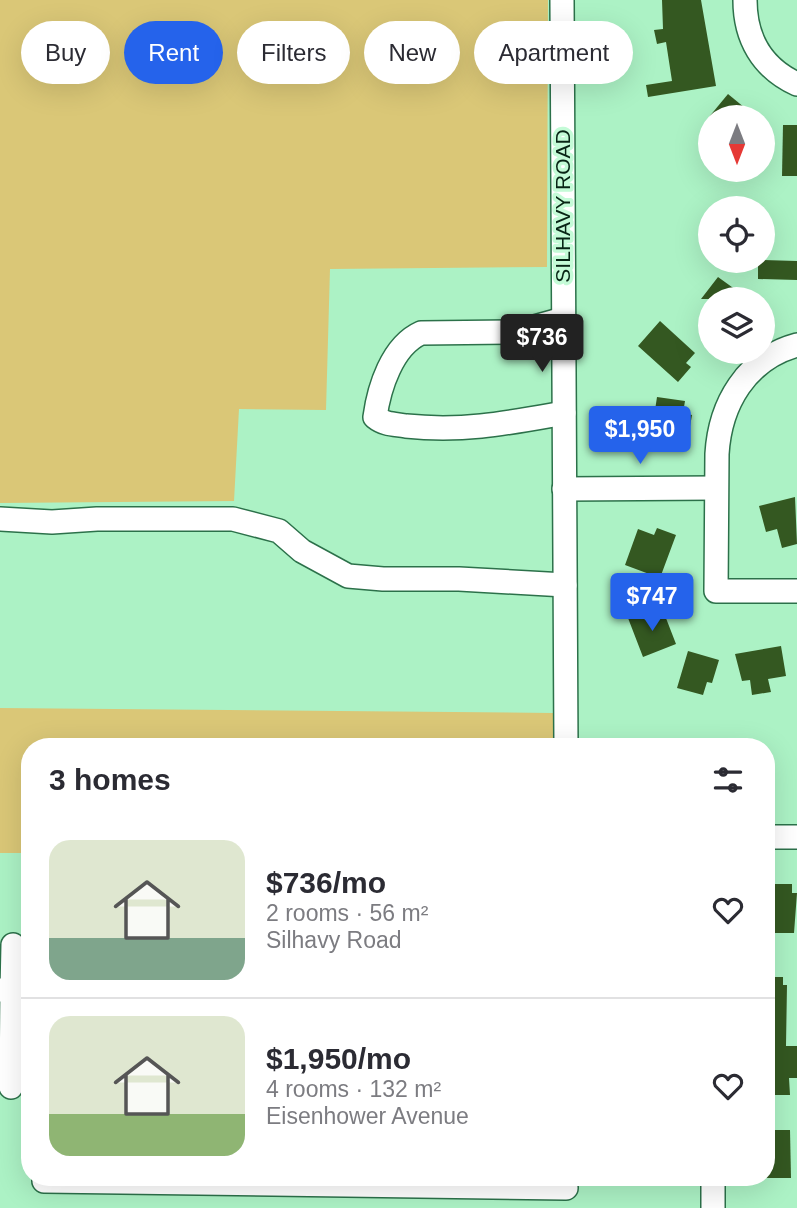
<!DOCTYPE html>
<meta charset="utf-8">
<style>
:root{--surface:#fff;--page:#f7f7f7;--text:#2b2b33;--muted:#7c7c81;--line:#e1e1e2;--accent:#2563eb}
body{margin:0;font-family:Arial,sans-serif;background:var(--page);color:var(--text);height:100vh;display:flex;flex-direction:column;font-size:26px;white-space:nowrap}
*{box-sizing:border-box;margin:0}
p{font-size:23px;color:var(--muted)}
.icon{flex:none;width:38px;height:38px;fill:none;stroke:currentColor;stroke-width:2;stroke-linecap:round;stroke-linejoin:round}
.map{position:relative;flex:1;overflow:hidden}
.side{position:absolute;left:21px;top:738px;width:754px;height:448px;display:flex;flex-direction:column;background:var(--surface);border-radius:28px;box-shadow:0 7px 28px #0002}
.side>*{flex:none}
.hud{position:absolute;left:21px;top:21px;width:756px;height:63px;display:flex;gap:14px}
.needle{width:46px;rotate:180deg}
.fabs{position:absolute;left:698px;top:105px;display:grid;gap:14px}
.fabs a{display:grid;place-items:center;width:77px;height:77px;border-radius:50%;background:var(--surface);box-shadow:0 7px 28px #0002;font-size:35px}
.price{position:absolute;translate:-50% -60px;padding:0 16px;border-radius:7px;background:var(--accent);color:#fff;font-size:23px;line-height:46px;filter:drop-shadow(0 2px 4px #0008)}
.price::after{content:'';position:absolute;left:50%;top:42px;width:21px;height:16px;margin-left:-10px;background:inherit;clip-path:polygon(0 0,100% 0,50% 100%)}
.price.on{background:#222;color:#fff}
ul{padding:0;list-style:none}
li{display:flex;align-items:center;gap:21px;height:175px;padding:0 28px}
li+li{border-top:2px solid var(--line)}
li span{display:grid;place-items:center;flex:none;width:196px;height:140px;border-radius:21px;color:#555}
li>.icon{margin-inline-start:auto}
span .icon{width:84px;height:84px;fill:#fffc;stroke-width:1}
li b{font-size:30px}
h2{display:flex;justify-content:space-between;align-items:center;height:84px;padding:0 28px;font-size:30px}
.chip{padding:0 24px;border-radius:32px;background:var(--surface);box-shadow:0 7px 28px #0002;font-size:24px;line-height:63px}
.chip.on{background:var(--accent);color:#fff}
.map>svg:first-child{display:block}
.green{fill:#dac777}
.building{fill:#345821}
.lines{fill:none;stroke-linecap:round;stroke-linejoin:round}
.minor-casing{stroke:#2c714a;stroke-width:26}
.minor{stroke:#fff;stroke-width:23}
.labels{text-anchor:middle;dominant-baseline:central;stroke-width:7;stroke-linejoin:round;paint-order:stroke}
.street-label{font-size:21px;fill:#082515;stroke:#c4fbd7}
</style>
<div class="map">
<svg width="797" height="1208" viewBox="0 0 797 1208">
<rect width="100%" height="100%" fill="#acf2c5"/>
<!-- green -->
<g class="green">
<path d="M0,0H548L547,267L330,269L326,410L239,409L234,501L0,503Z"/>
<path d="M0,708L553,713V747H30V853H0Z"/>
</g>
<!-- building -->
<g class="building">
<path d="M662,0H701L716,86L648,97L646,85L672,81L666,42L657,44L654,30L663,29Z"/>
<path d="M728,94L756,117H709Z"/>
<path d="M783,125H797V176H782Z"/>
<path d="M763,260L797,261V280L758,279V261Z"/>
<path d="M718,277L736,290L749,299H701Z"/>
<path d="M660,321L695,353L686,363L691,367L678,382L638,346Z"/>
<path d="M657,397L685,401L683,413L692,415L689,432L670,429L668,439L651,437Z"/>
<path d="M795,497L797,544L782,548L777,529L766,532L759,506Z"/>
<path d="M657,528L676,535L660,578L625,565L638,529L654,535Z"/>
<path d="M642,613L645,620L664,613L676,644L643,657L628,618Z"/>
<path d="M781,646L786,676L768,679L771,692L752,695L750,680L742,681L735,654Z"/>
<path d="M688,651L719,660L712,683L707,682L703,695L677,688Z"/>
<path d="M766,884H792V893H797L794,933H766Z"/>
<path d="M766,977H783V985H787L786,1046H797V1078H789L790,1095H766Z"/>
<path d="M766,1130H790L791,1178H766Z"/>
</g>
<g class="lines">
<!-- minor casing -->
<g class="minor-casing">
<g id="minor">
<path d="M562,0L566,747"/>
<path d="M745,0C745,38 762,68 797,84"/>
<path d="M563,319L516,332L421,333C392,346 379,388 375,417C385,425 395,424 406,426C464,432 508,423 564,413"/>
<path d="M797,345C746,359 720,404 717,454L716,591H797"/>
<path d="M564,489L716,488"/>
<path d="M0,519L52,522L97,519H233L279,531L302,551L348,576L383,579H459L565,585"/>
<path d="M766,837H797"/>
<path d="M0,990H12L13,945"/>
<path d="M11,1087L12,990"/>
<path d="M713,1178V1208"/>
<path d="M44,1181L566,1188"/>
</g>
</g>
<!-- minor -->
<use href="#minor" class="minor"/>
</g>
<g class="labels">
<!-- street labels -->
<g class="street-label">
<text transform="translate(562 206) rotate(-90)">SILHAVY ROAD</text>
</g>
</g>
</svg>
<div class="fabs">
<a><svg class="needle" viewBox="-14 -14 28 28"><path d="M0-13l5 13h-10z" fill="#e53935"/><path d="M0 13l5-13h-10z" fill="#7c7c81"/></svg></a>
<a><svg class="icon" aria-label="locate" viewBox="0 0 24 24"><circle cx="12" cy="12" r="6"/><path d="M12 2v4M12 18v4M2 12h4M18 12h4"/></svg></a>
<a><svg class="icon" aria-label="layers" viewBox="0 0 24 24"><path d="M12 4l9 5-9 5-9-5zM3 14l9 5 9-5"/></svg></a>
</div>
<b class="price on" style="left:542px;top:374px">$736</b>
<b class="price" style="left:640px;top:466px">$1,950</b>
<b class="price" style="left:652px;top:633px">$747</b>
<div class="hud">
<a class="chip">Buy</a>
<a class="chip on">Rent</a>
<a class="chip">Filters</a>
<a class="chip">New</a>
<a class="chip">Apartment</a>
</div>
<section class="side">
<h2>3 homes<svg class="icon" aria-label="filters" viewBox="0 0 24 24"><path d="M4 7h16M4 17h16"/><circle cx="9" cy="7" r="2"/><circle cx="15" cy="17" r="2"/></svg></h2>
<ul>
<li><span style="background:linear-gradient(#dfe7d0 70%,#7fa58c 0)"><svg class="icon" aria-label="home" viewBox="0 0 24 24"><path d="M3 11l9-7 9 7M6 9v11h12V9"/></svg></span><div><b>$736/mo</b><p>2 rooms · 56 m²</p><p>Silhavy Road</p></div><svg class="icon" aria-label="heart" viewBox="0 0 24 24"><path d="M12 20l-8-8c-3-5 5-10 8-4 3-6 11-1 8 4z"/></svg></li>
<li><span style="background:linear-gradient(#dfe7d0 70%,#8fb573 0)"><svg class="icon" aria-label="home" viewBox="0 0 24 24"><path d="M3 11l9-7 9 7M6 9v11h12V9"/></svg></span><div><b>$1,950/mo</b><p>4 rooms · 132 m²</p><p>Eisenhower Avenue</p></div><svg class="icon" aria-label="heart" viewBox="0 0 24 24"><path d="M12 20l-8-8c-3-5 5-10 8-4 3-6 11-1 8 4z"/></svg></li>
</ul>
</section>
</div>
